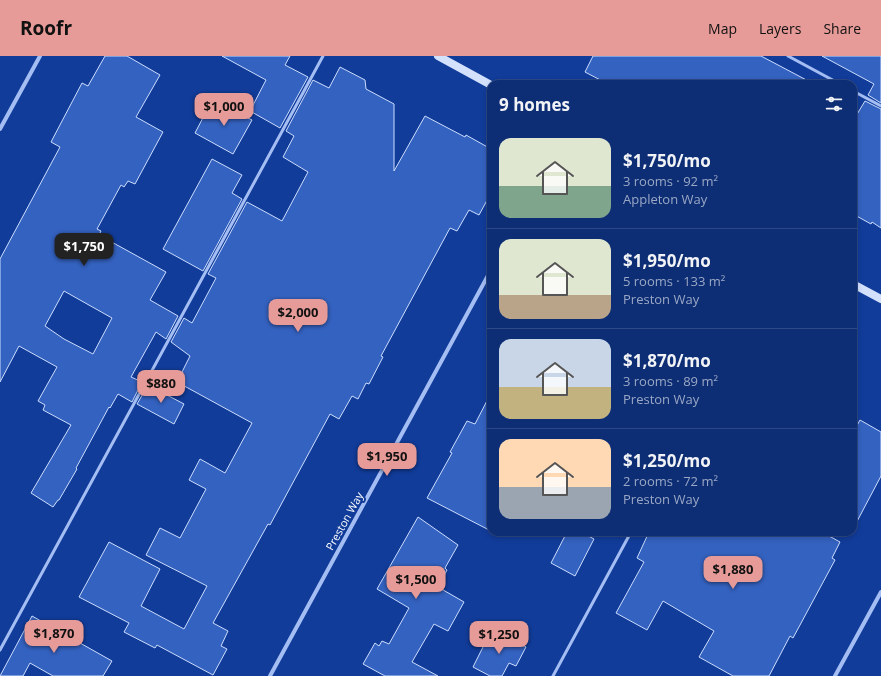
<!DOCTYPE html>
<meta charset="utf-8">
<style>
:root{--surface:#0d2d74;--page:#163579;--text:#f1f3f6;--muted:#9aa8c5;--line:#2d4986;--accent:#e69b98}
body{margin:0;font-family:"Open Sans",sans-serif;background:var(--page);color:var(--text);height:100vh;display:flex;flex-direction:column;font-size:15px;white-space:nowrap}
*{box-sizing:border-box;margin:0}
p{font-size:13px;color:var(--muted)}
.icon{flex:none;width:22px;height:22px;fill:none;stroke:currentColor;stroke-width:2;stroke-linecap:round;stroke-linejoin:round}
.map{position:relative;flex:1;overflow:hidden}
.sheet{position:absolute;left:487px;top:24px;width:370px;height:456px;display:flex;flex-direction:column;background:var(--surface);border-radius:12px;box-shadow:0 2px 6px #0003,0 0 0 1px var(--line)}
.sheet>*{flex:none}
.price{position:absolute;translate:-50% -34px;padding:0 9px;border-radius:8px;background:var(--accent);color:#111;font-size:13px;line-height:26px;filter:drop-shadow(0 1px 2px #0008)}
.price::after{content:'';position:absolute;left:50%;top:24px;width:12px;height:9px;margin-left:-6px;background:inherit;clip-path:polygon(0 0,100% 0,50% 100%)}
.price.selected{background:#222;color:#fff}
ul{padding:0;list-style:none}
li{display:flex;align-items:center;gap:12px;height:100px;padding:0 12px}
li+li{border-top:1px solid var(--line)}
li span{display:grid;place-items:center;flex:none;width:112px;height:80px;border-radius:12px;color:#555}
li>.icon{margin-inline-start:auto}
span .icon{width:48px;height:48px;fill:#fffc;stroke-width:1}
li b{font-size:17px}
h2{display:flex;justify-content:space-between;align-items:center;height:48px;padding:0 12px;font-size:17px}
header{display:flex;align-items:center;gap:24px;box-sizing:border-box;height:56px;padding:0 20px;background:var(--accent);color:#111}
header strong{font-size:19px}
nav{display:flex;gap:22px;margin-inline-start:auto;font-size:14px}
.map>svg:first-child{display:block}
.building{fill:#3462c0;stroke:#ccddfe;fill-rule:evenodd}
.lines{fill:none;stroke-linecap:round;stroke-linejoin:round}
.lane{stroke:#a4bef4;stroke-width:3}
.street{stroke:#a4bef4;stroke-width:4}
.secondary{stroke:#d4e1fd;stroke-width:8}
.labels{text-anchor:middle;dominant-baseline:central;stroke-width:4;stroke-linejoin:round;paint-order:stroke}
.street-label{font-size:11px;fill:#fff;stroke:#113c9a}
</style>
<header>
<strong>Roofr</strong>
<nav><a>Map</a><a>Layers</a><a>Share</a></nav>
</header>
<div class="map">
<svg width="881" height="620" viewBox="0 0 881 620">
<rect width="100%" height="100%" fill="#113c9a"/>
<!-- building -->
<g class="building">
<path d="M105,0H127L160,19L136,61L163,76L135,128L128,125L124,131L121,129L97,173L101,175L99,179L166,216L150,244L178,260L166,283L156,276L131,321L142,326L132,346L118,338L110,352L109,351L76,412L77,413L59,444H58L53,451L31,437L71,369L43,354L45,349L38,345L57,311L19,290L0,326V203L60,91L51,86L82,27L88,30ZM64,235L112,262L93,298L64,283L45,270Z"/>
<path d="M222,0H290L285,9L308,21L280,72L250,55L266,24Z"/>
<path d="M593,0H761L814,28H608L585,16Z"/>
<path d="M822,0H881V47L868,39L874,28Z"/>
<path d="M340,11L365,24L366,33L394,48V115L425,60L465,81L466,79L491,93V137L479,159L469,154L457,175L450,172L381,300L383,301L369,328L366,327L358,343L352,340L339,363L330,358L270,469L268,468L213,567L228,575L221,590L227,593L213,619L157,589L155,592L124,576L129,567L79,541L109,486L160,513L141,550L184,573L207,530L146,499L160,472L180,482L206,433L189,424L200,403L225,417L252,367L177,326L190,300L171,286L184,262L192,267L216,222L208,218L247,146L282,165L308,116L283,101L294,80L286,75L313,24L329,32Z"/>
<path d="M865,45L881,53V172L872,166L871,168L853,158V65Z"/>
<path d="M218,46L252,64L233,98L195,77L208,52L212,55Z"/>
<path d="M212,103L242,119L232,137L242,143L203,215L163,193Z"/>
<path d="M148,329L184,348L174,368L137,348Z"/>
<path d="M491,337V475L427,442L452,397L450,396L467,365L475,368Z"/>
<path d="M860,364L881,376V420L853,473V377Z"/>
<path d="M418,461L458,489L445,512L447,514L438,531L464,546L448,575L434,568L412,606L438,620H385L363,608L375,587L379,590L382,585L389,588L409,552L377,533Z"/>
<path d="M567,476H581L594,483L575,520L551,507Z"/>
<path d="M649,476H822L840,486L832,502L835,504L793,582L790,580L769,620H733L699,601L714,575L663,545L647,574L616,557L644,506L637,502Z"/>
<path d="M32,560L112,605L103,620H53L30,607L23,620H0Z"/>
<path d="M498,575L526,591L516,610L509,607L502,620H490L473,611L488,581L493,584Z"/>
</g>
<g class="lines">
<!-- lane -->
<g class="lane">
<path d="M788,0L840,28"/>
<path d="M853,35L881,50"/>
<path d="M0,594L323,0"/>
<path d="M553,620L631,476"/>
</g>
<!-- street -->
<g class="street">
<path d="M0,73L40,0"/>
<path d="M270,620L491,214"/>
<path d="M835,620L881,536"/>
</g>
<!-- secondary -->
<g class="secondary">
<path d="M438,0L491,29"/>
<path d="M853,228L881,243"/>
</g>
</g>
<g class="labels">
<!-- street labels -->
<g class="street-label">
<text transform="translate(344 465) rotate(-61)">Preston Way</text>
</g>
</g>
</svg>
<b class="price" style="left:224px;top:71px">$1,000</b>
<b class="price selected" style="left:84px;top:211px">$1,750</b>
<b class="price" style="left:298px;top:277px">$2,000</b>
<b class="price" style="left:161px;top:348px">$880</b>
<b class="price" style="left:387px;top:421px">$1,950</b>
<b class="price" style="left:733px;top:534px">$1,880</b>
<b class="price" style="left:416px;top:544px">$1,500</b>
<b class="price" style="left:54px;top:598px">$1,870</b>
<b class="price" style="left:499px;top:599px">$1,250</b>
<section class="sheet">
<h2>9 homes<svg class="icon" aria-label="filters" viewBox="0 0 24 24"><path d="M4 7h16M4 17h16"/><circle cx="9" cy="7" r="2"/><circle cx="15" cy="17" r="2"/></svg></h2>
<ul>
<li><span style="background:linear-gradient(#dfe7d0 60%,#7fa58c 0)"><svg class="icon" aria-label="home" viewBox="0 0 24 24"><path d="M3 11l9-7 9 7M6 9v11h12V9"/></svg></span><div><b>$1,750/mo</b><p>3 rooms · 92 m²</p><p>Appleton Way</p></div></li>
<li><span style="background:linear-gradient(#dfe7d0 70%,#b9a48a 0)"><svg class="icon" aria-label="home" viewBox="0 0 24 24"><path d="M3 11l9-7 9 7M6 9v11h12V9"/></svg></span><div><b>$1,950/mo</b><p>5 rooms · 133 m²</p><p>Preston Way</p></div></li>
<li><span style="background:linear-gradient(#c9d6e8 60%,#c2b280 0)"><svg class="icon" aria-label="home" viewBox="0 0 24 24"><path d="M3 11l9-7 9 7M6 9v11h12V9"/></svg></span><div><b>$1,870/mo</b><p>3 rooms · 89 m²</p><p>Preston Way</p></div></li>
<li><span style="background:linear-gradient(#ffd9b3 60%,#9aa5b1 0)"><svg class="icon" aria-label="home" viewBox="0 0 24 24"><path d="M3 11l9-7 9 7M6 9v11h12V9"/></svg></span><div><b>$1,250/mo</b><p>2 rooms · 72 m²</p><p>Preston Way</p></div></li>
</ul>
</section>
</div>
